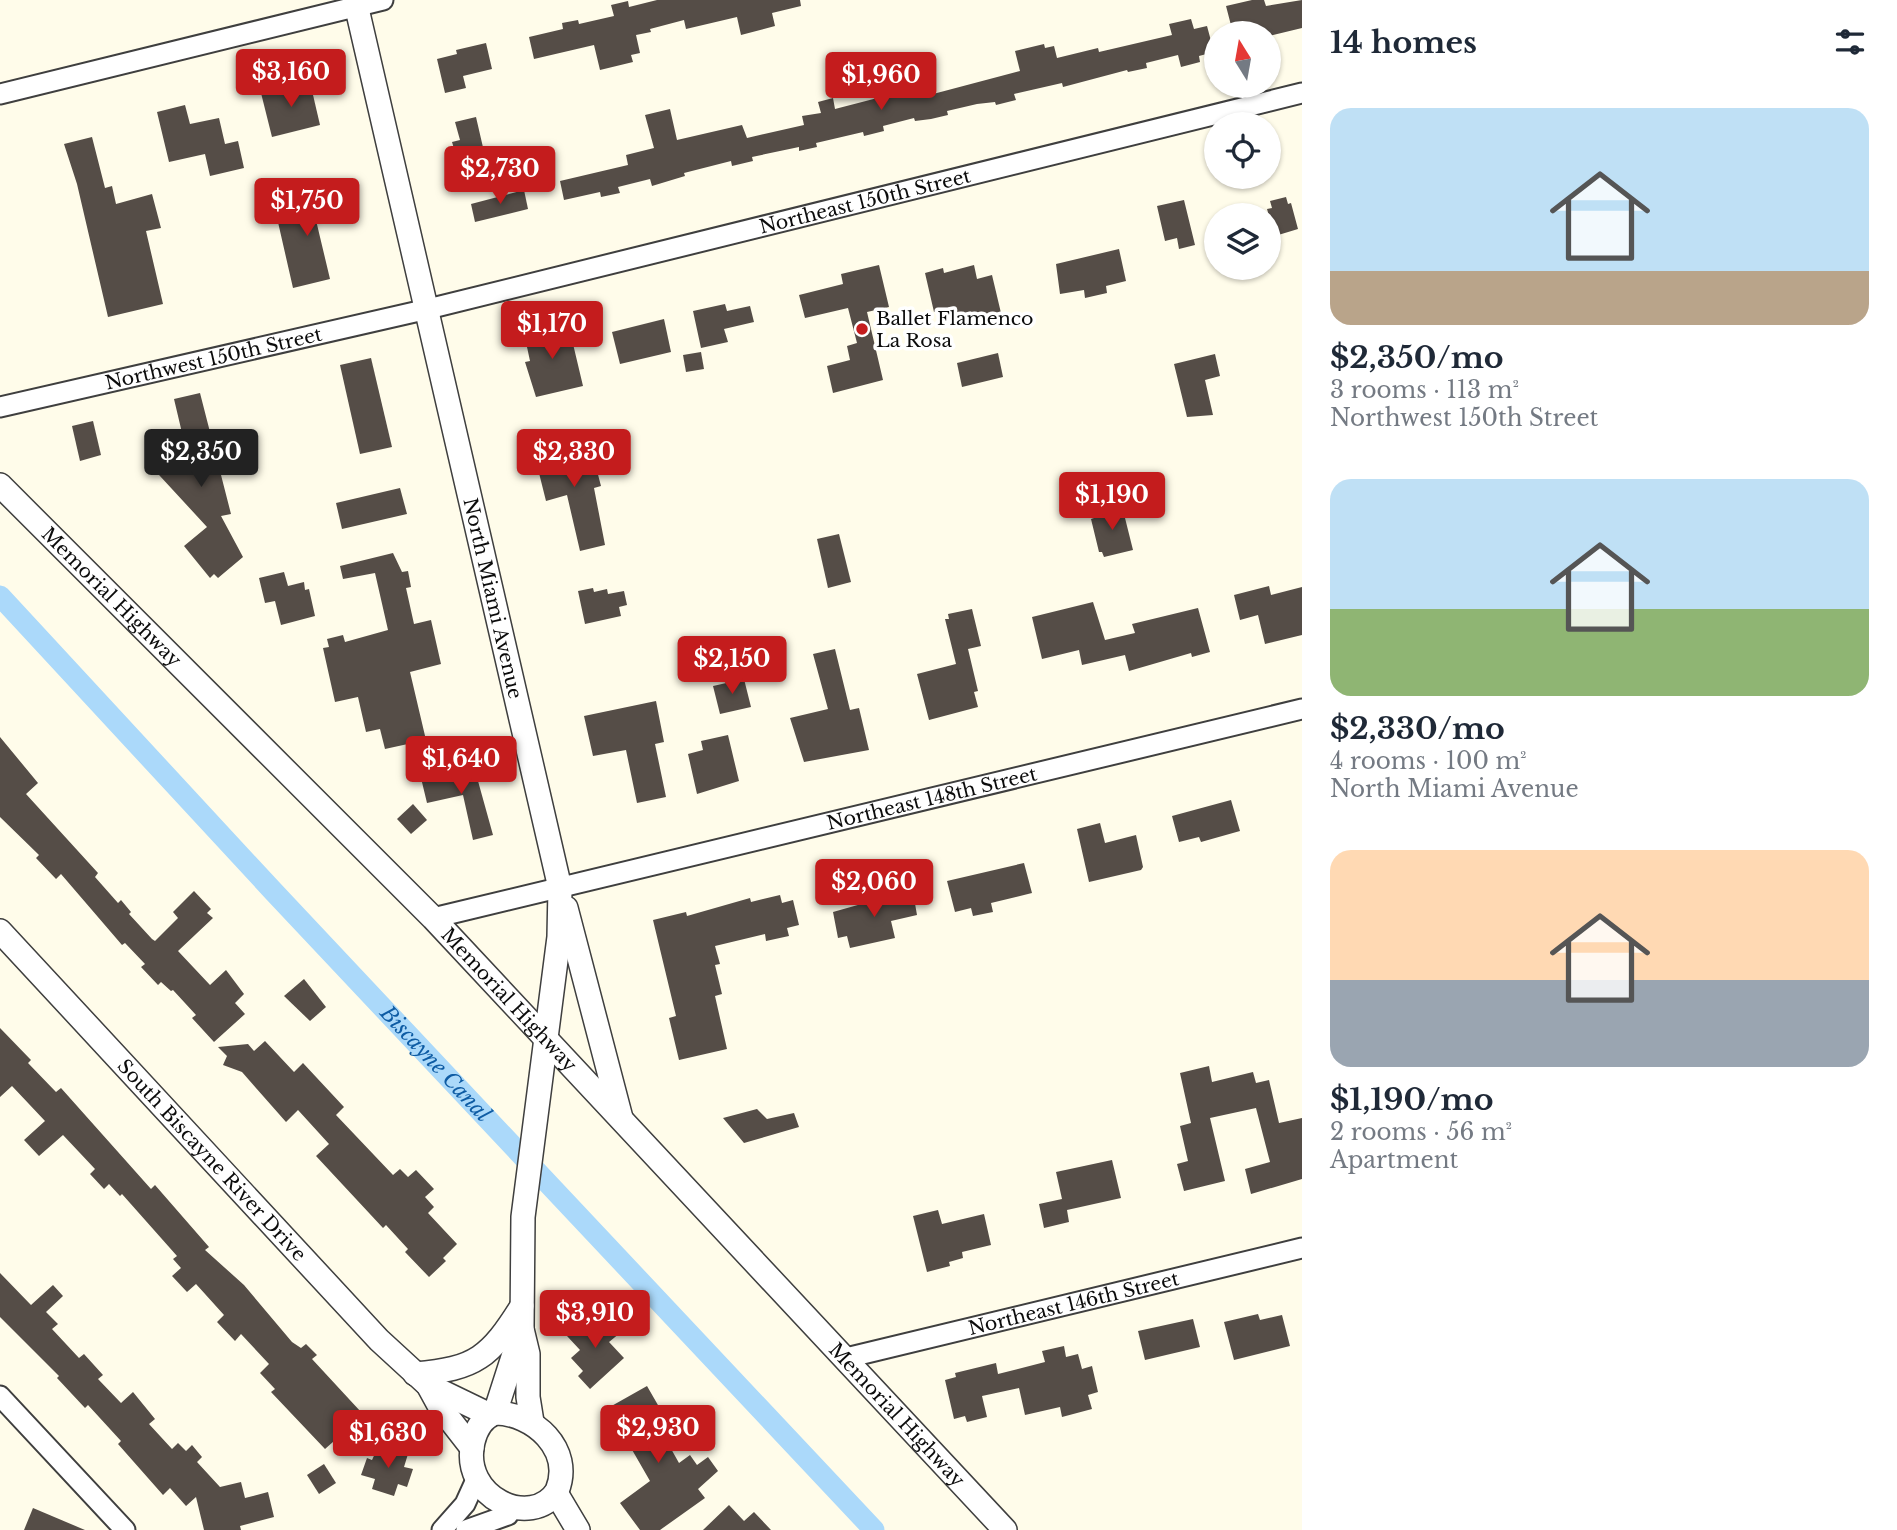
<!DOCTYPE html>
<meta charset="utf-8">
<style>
:root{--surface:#fff;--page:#f6f6f7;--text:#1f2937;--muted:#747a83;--accent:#c41c1d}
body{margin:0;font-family:"Libre Baskerville",serif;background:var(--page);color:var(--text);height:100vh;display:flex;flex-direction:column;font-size:26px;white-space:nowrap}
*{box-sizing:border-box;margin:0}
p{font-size:23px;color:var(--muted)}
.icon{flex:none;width:38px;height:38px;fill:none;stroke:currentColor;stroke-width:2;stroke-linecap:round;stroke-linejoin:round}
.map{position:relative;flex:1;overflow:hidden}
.drawer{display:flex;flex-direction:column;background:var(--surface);width:595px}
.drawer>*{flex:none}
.needle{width:46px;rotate:349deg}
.tools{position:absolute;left:1204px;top:21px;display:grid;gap:14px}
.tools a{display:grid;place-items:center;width:77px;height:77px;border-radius:50%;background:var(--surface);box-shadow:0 2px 5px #0004;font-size:35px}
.price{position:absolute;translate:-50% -60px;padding:0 16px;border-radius:7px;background:var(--accent);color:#fff;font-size:23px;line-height:46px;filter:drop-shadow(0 2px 4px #0008)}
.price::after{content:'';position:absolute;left:50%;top:42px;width:21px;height:16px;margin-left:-10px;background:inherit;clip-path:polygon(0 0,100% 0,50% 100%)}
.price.current{background:#222;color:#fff}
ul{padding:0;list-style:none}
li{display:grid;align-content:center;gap:14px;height:371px;padding:0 28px}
li span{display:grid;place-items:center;height:217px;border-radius:21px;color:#555}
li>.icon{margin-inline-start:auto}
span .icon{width:126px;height:126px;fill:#fffc;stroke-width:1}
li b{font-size:30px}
h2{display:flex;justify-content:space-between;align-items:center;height:84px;padding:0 28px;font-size:30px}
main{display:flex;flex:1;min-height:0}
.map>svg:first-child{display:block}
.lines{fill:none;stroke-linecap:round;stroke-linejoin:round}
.canal{stroke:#abd9fa;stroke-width:21}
.building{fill:#554d47}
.minor-casing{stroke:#3f3f3f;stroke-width:23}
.tertiary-casing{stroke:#3f3f3f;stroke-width:26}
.minor{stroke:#fff;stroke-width:19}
.tertiary{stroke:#fff;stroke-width:23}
.poi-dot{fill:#c41c1d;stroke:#fff;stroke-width:2.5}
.labels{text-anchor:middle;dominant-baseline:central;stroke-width:7;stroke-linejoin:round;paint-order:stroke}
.street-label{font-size:19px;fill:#0c0c0c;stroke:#fff}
.poi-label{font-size:19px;fill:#0c0c0c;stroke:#fff;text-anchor:start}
.water-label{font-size:21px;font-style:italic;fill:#0e5ca4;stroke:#fff}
</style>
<main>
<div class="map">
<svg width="1302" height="1530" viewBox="0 0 1302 1530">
<rect width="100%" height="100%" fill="#fffcea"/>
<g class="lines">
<!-- canal -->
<path class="canal" id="s1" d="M0,596L273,891L874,1530"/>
</g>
<!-- building -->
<g class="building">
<path d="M657,0H800L801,6L772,13L775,26L741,35L737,17L686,29L684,20L650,29L651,32L636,35L640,53L631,55L633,62L600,70L594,45L534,59L529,37L563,29L562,23L578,20L579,24L614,16L611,5L628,1L629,7Z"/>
<path d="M1252,0H1264L1266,6L1302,0V28L1269,36V33H1233L1226,6Z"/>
<path d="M1191,19L1194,29L1207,26L1214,52L1199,56L1200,62L1181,67L1178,55L1146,63L1147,68L1128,72L1127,70L1063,87L1062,83L1014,94L1016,100L996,105L995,102L977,104L947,111L948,115L931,119L915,121L914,118L883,126L884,131L864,136L863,132L816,143L817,147L799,151V147L752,157L753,161L732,166L731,161L684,173L685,176L652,186L650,179L618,187L620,193L601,197L600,192L564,200L560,181L628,165L626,155L654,148L645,115L670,109L677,140L742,125L747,138L804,125L802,116L821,113L818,102L833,98L835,109L916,88L918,98L1020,71L1015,51L1044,44L1045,48L1054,46L1057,58L1098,48L1099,52L1172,35L1169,24Z"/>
<path d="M486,43L492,69L463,76L466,88L445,93L437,59L457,54L456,50Z"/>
<path d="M310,82L320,125L272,137L261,93Z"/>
<path d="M185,105L190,124L219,118L225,144L238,141L244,168L210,176L205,154L169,162L157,112Z"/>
<path d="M476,117L488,169L462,175L452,142L460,140L455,122Z"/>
<path d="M92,137L105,188L112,186L116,204L152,194L161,228L146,231L163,304L108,317L77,184L64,144Z"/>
<path d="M524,190L528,209L475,222L471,204Z"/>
<path d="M346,192L350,208L315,216L330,279L293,288L275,209Z"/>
<path d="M1286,197L1288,204L1291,203L1298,229L1275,236L1267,209L1272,208L1270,201Z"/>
<path d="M1184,200L1195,245L1179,249L1177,238L1165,241L1157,206Z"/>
<path d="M1119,249L1126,281L1106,286L1107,293L1085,298L1084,290L1060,294L1056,264Z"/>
<path d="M879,265L889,307L867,312L883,380L833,393L827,366L850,360L847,346L857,343L848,308L805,318L799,295L843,284L841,274Z"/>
<path d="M974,265L977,279L992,275L1001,313L958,323L954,307L934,312L925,273L943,268L944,273Z"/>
<path d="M725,304L727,311L750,306L754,322L724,329L728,342L701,348L693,311Z"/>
<path d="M664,319L671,352L620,364L612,332Z"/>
<path d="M556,325L557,330L569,327L583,386L536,397L525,362L530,361L524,333Z"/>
<path d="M701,352L704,369L686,372L683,355Z"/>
<path d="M998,353L1003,377L962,387L957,363Z"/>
<path d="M1215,354L1220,376L1205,380L1213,415L1187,417L1174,364Z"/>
<path d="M371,358L392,447L360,454L340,365Z"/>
<path d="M200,393L231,514L221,516L243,557L218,578L214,574L210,578L184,546L207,527L148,463L187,454L174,399Z"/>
<path d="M93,421L101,455L80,461L72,426Z"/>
<path d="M573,435L582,471L596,467L601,486L594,488L605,545L580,551L567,495L546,501L539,473L548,471L541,443Z"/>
<path d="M400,488L407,514L342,529L336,503Z"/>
<path d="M1122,506L1133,550L1104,557L1102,552H1099L1091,519L1094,518L1093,513Z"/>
<path d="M839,534L851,582L828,588L817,539Z"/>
<path d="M393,553L402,572L408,571L411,587L406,588L414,624L431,620L441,664L410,672L426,740L385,749L380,729L366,732L358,697L335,702L323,648L329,647L327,639L343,635L345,642L388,630L375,573L343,579L340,566Z"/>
<path d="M284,572L288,586L304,582L305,590L309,589L315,616L281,625L275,601L265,603L259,578Z"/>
<path d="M1269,586L1271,595L1302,587V635L1265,644L1258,615L1240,620L1234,595Z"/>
<path d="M593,588L594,592L607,589L608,594L624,591L627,605L619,607L621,616L585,624L578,591Z"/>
<path d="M1093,602L1105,640L1135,633L1132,624L1198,608L1210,652L1192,657L1191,653L1129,671L1125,655L1082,665L1079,650L1042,659L1032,617Z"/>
<path d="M972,609L981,646L968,649L978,691L974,692L978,707L929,720L917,674L956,664L945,619H949L948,614Z"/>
<path d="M835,649L850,710L859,708L869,750L804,762L790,718L828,709L813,654Z"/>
<path d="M744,679L751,707L720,714L713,686Z"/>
<path d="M656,701L664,742L655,744L666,797L637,803L626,750L593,756L584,716Z"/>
<path d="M728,735L739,781L697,794L688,754L703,750L701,741Z"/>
<path d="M0,737L38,783L26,794L98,873L95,877L118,903L121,900L131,912L129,914L152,939L155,941L178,918L173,912L194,891L211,909L207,913L213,918L178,951L210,985L226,970L244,994L235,1003L245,1014L214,1042L192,1018L196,1015L173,990L171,991L161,982L158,985L141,967L145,964L125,943L122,945L61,874L56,879L36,858L39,855L0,817Z"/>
<path d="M473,763L493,835L473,840L463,795L427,803L421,778Z"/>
<path d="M1231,800L1240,831L1201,842L1199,837L1179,842L1172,816Z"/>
<path d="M413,804L427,820L411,834L397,819Z"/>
<path d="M1100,823L1105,843L1136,835L1143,867L1141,870L1089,882L1077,829Z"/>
<path d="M1024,863L1032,893L991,903L993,912L973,916L971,908L955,912L947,881Z"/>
<path d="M905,889L907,900L914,898L917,915L891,921L895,938L850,948L847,936L838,938L833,912L879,899L878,895Z"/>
<path d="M780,895L782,903L793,900L799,925L787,928L789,936L766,941L765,934L715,946L720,964L715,965L722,994L715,996L727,1049L679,1060L669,1018L676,1016L653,920L686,912L687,916L750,898L751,902Z"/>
<path d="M304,979L326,1007L310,1021L284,996Z"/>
<path d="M0,1028L31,1060L28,1063L56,1092L61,1088L151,1189L155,1185L209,1247L205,1250L244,1285L292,1342L301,1348L306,1344L317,1355L312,1359L361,1412L348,1423L351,1426L325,1449L271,1392L275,1389L260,1373L269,1364L241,1334L235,1341L217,1322L224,1315L196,1284L187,1292L172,1276L181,1268L173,1259L177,1256L122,1194L120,1196L109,1184L104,1189L90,1174L95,1169L63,1135L39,1156L24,1140L45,1121L12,1086L0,1097Z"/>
<path d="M265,1041L294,1072L303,1063L344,1107L336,1115L393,1175L400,1169L408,1177L416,1170L434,1189L425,1197L434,1207L428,1213L457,1244L443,1258L446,1261L429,1277L405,1252L408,1249L386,1225L383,1228L316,1156L329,1144L298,1110L286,1122L242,1072L223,1065L227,1056L218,1047L248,1044L254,1051Z"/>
<path d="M1209,1066L1212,1082L1253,1072L1256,1083L1269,1080L1279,1123L1302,1118V1179L1251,1194L1245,1169L1270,1162L1256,1108L1210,1118L1225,1181L1184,1191L1177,1164L1188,1161L1180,1126L1191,1123L1180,1073Z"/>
<path d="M757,1109L767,1119L794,1113L799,1127L744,1143L723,1118Z"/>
<path d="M1112,1160L1121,1198L1067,1210L1069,1222L1044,1228L1039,1204L1062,1199L1056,1172Z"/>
<path d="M938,1210L942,1224L984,1214L991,1245L962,1252L963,1258L949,1262L950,1266L927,1272L913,1216Z"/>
<path d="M0,1273L31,1305L53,1285L63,1296L46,1312L58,1324L52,1329L79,1358L84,1354L103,1375L98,1379L121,1403L133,1392L155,1419L149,1424L172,1449L178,1443L186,1451L192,1445L202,1457L197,1462L220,1487L241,1482L245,1498L268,1492L274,1517L240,1526L241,1530H204L196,1497L186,1506L170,1488L163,1495L118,1444L121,1441L88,1405L85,1408L57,1378L59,1376L0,1317Z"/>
<path d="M1258,1314L1260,1320L1282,1315L1290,1346L1234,1360L1224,1322Z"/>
<path d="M604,1316L620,1333L609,1342L624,1358L590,1389L578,1376L583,1371L571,1358L580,1350L567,1336L587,1318L594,1326Z"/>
<path d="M1193,1319L1200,1347L1145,1360L1138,1331Z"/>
<path d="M1064,1346L1066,1357L1078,1354L1082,1369L1092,1366L1098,1392L1088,1395L1092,1409L1062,1417L1060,1407L1025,1415L1019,1388L982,1396L987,1417L967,1422L965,1416L954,1419L945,1380L956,1377L955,1373L996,1363L998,1374L1045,1362L1042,1351Z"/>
<path d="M647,1386L670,1426L661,1431L679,1463L690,1455L697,1465L708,1457L718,1471L698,1489L705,1498L660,1530H640L620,1503L650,1481L608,1408Z"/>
<path d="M379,1445L408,1454L404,1467L413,1469L407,1487L398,1484L394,1496L372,1489L375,1479L361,1475L367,1458L372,1460Z"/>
<path d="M324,1464L336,1483L319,1494L307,1475Z"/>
<path d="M729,1505L744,1521L754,1512L771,1530H703Z"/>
<path d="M33,1508L85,1530H24Z"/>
</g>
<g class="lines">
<!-- minor casing -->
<g class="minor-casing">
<g id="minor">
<path d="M0,94L383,0"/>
<path id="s2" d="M0,407L428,309L1302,93"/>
<path id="s3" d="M433,918L1302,709"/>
<path id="s4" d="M846,1358L1302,1248"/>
<path d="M0,1396L125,1530"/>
<path d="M442,1530L465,1504L475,1482"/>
<path d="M466,1530L508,1515"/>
</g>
</g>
<!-- tertiary casing -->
<g class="tertiary-casing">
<g id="tertiary">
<path id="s5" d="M355,0L560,888L559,937L523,1217L522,1329L528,1354V1397L532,1422"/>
<path id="s6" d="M0,485L433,918L1005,1530"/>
<path d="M566,908L621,1118"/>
<path id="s7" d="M0,931L379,1340L428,1385L440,1407L472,1448"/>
<path d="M415,1374C476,1369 490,1357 522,1306"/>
<path d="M428,1385L490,1415"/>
<path d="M495,1413C533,1413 574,1449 557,1491C532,1530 460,1498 473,1442C476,1429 482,1418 495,1413Z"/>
<path d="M495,1413L522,1329"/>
<path d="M556,1493L578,1530"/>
</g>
</g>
<!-- minor -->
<use href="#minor" class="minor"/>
<!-- tertiary -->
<use href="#tertiary" class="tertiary"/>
</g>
<!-- markers -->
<circle class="poi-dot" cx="862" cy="329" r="7"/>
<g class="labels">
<!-- street labels -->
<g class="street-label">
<text stroke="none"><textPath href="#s2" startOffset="889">Northeast 150th Street</textPath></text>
<text stroke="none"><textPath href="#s2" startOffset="219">Northwest 150th Street</textPath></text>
<text stroke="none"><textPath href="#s6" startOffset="158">Memorial Highway</textPath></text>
<text stroke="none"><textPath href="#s5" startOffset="614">North Miami Avenue</textPath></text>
<text stroke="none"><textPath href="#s3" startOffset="513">Northeast 148th Street</textPath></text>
<text stroke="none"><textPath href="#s6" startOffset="724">Memorial Highway</textPath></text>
<text stroke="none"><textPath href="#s7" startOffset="312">South Biscayne River Drive</textPath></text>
<text stroke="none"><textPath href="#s4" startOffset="234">Northeast 146th Street</textPath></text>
<text stroke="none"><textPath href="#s6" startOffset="1292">Memorial Highway</textPath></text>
</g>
<!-- poi labels -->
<g class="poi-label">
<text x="876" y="318">Ballet Flamenco<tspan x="876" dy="22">La Rosa</tspan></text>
</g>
<!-- water labels -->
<g class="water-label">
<text stroke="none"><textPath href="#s1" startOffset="639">Biscayne Canal</textPath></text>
</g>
</g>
</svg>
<div class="tools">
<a><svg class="needle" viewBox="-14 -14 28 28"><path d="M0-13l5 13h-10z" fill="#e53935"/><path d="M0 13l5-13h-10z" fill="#747a83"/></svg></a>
<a><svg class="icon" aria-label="locate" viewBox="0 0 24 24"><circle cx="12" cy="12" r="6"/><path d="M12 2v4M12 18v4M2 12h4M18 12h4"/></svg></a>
<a><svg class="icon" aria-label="layers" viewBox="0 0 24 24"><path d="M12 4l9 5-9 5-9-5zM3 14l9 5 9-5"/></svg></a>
</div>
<b class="price" style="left:291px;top:109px">$3,160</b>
<b class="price" style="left:881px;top:112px">$1,960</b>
<b class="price" style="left:500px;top:206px">$2,730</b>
<b class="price" style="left:307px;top:238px">$1,750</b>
<b class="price" style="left:552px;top:361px">$1,170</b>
<b class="price current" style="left:201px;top:489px">$2,350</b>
<b class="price" style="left:574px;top:489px">$2,330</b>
<b class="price" style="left:1112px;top:532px">$1,190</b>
<b class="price" style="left:732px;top:696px">$2,150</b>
<b class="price" style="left:461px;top:796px">$1,640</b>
<b class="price" style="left:874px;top:919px">$2,060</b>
<b class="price" style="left:595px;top:1350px">$3,910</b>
<b class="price" style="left:658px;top:1465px">$2,930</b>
<b class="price" style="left:388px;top:1470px">$1,630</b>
</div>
<section class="drawer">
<h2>14 homes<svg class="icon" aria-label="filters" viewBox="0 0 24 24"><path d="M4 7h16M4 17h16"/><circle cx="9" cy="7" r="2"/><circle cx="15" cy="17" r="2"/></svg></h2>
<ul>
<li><span style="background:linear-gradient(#bfe0f5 75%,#b9a48a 0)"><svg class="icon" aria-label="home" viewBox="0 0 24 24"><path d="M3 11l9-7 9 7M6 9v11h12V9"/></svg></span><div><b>$2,350/mo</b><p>3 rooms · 113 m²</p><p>Northwest 150th Street</p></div></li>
<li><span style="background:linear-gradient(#bfe0f5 60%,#8fb573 0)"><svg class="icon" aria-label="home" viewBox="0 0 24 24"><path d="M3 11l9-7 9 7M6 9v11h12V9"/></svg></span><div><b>$2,330/mo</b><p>4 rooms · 100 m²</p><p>North Miami Avenue</p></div></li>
<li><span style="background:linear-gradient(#ffd9b3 60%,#9aa5b1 0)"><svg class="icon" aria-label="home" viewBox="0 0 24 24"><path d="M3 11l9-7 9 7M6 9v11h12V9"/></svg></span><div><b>$1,190/mo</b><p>2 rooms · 56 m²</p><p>Apartment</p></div></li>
</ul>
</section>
</main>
